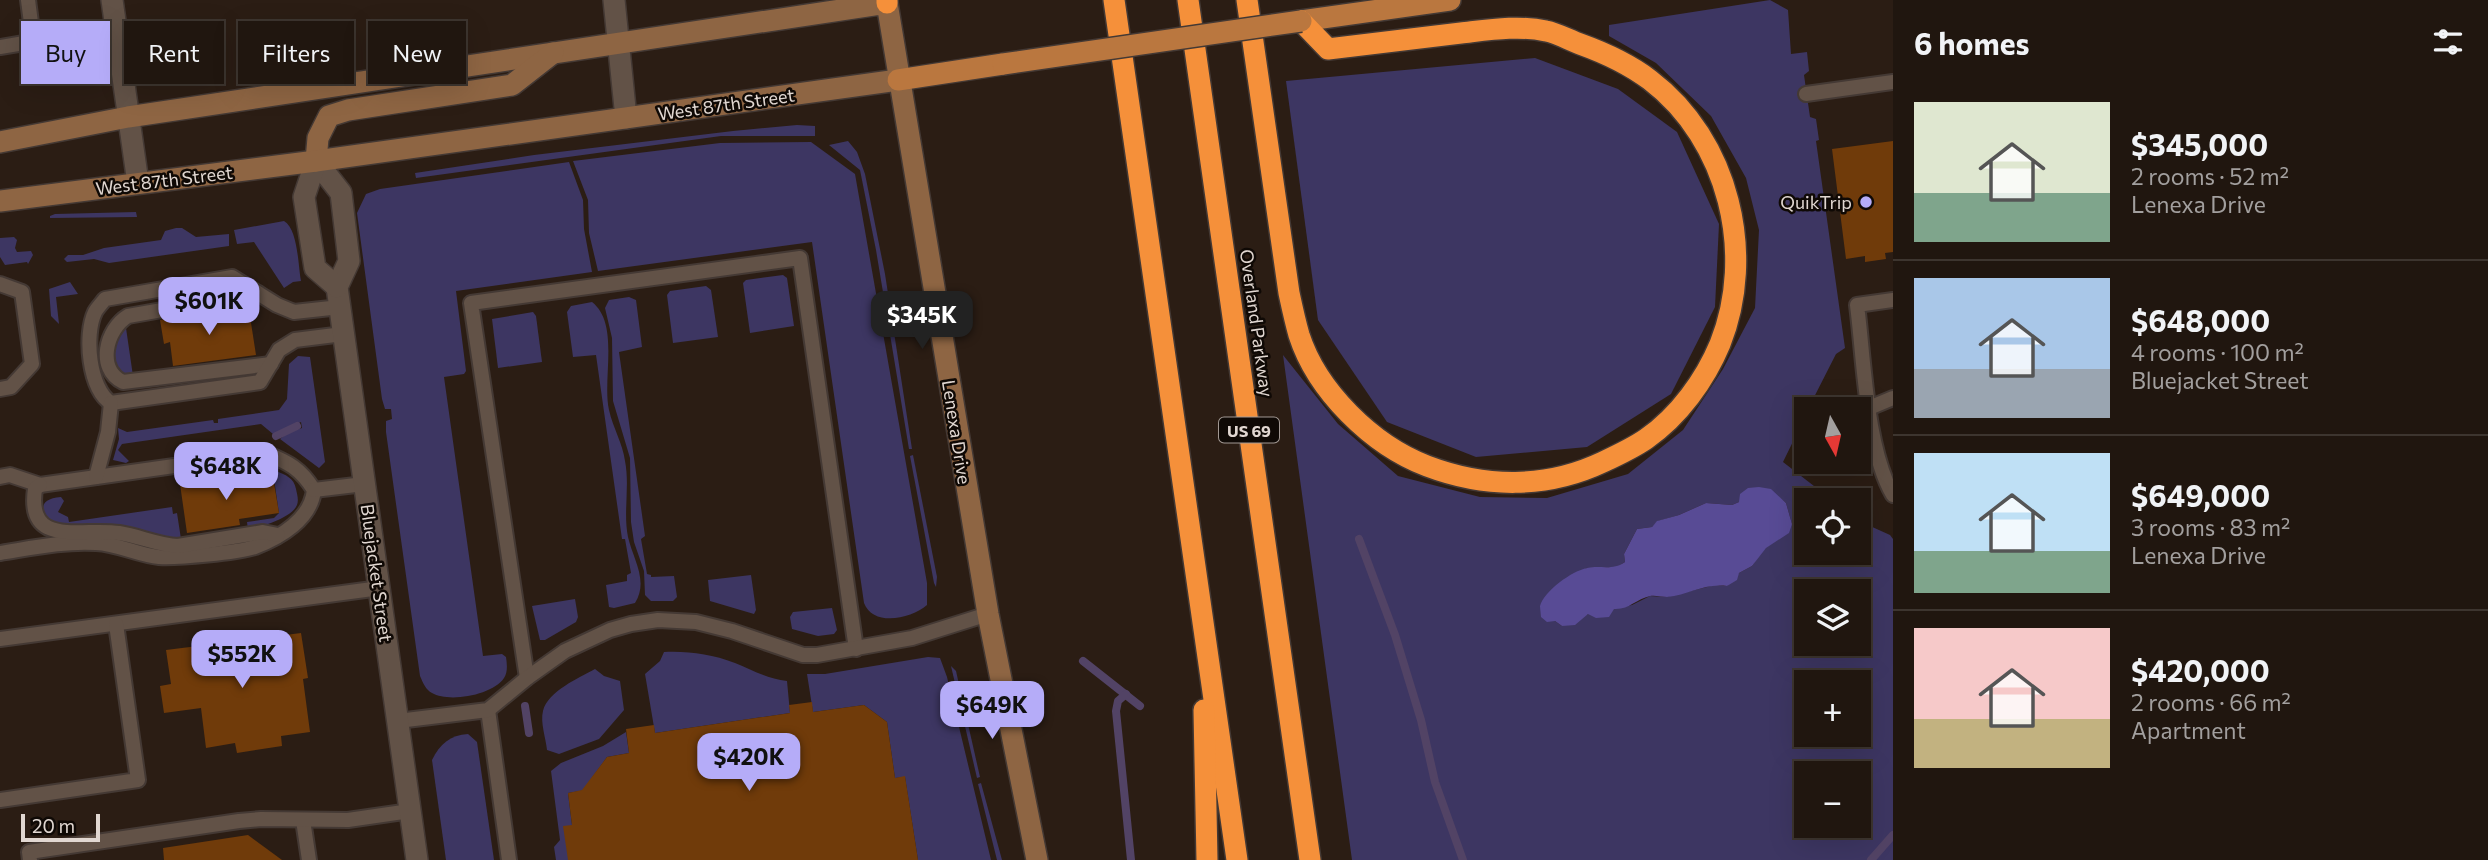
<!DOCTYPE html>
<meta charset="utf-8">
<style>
:root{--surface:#20160f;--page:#281f18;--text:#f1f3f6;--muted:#a29f9e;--line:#3d352f;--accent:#b5acf8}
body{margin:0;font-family:Commissioner,sans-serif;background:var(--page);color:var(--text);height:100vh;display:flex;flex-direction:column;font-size:26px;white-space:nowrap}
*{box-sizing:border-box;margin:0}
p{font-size:23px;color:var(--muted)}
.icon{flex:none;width:38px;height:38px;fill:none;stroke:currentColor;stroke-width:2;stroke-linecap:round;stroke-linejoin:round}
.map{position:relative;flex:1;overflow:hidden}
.panel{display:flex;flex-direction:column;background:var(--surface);width:595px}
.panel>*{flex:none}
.hud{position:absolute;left:21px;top:21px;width:665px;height:63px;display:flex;gap:14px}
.needle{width:46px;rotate:172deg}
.tools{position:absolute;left:1794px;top:397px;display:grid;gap:14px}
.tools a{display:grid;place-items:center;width:77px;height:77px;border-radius:0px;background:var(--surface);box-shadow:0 7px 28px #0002,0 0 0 2px var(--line);font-size:35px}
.scale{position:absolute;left:21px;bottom:18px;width:79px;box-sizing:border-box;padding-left:7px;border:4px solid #e1d7d1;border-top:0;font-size:19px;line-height:24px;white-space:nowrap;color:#e1d7d1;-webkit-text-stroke:5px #0f0905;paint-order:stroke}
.price{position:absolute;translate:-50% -60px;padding:0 16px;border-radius:14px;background:var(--accent);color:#111;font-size:23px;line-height:46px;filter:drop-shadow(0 2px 4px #0008)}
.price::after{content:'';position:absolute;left:50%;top:42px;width:21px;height:16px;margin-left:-10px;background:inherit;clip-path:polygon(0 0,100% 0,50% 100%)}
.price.selected{background:#222;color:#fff}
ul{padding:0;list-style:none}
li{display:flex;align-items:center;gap:21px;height:175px;padding:0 21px}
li+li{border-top:2px solid var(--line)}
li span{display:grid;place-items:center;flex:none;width:196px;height:140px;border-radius:0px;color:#555}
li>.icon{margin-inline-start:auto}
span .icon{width:84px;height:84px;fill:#fffc;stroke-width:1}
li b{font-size:30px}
h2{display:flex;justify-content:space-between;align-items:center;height:84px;padding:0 21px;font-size:30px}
.tag{padding:0 24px;border-radius:0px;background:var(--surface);box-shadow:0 7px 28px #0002,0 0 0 2px var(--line);font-size:24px;line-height:63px}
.tag.selected{background:var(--accent);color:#111}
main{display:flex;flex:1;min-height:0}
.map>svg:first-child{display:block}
.green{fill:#3d3662;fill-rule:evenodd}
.forest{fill:#584b95}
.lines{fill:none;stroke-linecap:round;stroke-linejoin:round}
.stream{stroke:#524365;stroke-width:8}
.building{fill:#703b0a}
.lane-casing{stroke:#443934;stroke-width:18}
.street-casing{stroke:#443934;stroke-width:24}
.secondary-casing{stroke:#443934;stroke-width:24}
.primary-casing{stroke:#443934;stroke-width:24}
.highway-casing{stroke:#443934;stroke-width:24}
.lane{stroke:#625247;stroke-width:14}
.street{stroke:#625247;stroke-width:21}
.secondary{stroke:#8e6543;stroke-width:21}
.primary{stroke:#ba773f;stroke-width:21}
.highway{stroke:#f5903a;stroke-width:21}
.primary-bridge-casing{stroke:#443934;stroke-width:24;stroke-linecap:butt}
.primary-bridge{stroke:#ba773f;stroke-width:21}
.poi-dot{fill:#b5acf8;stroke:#0f0905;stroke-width:2.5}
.labels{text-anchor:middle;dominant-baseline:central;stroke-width:5;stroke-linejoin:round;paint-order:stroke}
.shield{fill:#0f0905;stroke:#a29994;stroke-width:2}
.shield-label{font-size:16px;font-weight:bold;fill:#e1d7d1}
.street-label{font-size:18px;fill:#e1d7d1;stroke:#0f0905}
.poi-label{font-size:18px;fill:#e1d7d1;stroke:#0f0905;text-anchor:end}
</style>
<main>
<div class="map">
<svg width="1893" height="860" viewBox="0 0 1893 860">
<rect width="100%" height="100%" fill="#2b1d14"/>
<!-- green -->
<g class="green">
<path d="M1770,0L1788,10L1791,54L1807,52L1809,71L1804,75L1810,117L1816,119L1819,140L1816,141L1845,348L1836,354L1808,409L1806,410V415L1783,462L1832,500H1806V553H1858L1859,521L1890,535L1893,539V860H1352L1283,355L1338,424L1398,476L1480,497L1547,498L1628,474L1683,430L1723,369L1755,308L1759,230L1746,178L1711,116L1656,63L1609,36V25ZM1779,497L1786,503L1792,524L1761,552L1752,566L1739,573L1727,586L1715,585L1666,597L1650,596L1632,605L1588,614L1562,626L1555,621L1586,568L1617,567L1625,562L1624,554L1637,529L1652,527L1658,521L1679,515L1706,503L1732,505L1739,502ZM1806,592H1858V644H1806ZM1806,682H1858V735H1806ZM1806,774H1858V826H1806Z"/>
<path d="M1535,58L1618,89L1677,132L1719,224L1715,307L1671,394L1587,447L1476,457L1387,422L1318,320L1286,81Z"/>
<path d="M797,125L815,126V136H721L416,178L415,173L534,155L733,131Z"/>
<path d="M848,141L857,152L865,174L885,274L912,449H909L876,250L860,170L829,145Z"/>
<path d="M811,142L855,174L927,583V605C911,619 873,627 864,603L812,242L598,271L589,233L588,200L573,161L720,143Z"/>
<path d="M569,162L583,200L584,229L592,272L456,291L466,371L464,374L444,377L483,656L502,654L506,657C507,664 508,672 504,678C493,695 449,703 432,693C426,690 423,683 420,676L386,432V421L392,419L391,409H385L382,399L357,213L366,194L380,189Z"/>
<path d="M136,212L137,217L50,218V216L55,214Z"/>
<path d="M284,221C298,229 298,265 301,281L293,282L284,288L254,242L237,244L234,230Z"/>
<path d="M176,228H182L196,237L229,234V246L109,263L94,259L67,262L64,259L68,255H83L104,248L161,240L165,231Z"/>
<path d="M14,237L17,240L15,248L17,252L31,251L33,255L28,264L27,262L5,265L0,257V238Z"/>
<path d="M783,275L787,278L794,326L750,333L743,283L746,280Z"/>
<path d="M70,282L78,294L56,297L59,324L51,316L49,289Z"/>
<path d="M706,286L711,290L718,337L673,343L667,295L670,291Z"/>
<path d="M629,297L636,300L642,347L619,352L645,536L641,539L647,574L651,575V577L674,576L677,597L673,601H651L645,595L644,571L634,542L631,522L630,458L613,401L612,338L605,308L609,300Z"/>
<path d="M592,302C620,324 602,379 609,410C613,428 623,444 625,461C630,486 623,512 628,537C633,559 649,581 635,603L614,608L609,607L606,585L627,581V575L631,573L625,539H622L596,355L573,357L567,312L571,306Z"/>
<path d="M533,312L536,316L542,362L498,368L492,319Z"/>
<path d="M126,328L133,376L122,373C107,359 114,342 126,328Z"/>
<path d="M298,356L310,357L325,462L319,468L280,439L287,433L302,428L301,422L273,434L261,424L122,444L118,450L129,461L126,463L113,460L119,439L118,428L127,432L213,420L214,423H218V419L279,410L287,399L289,364Z"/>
<path d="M913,455L937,577L936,587L934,583L910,456Z"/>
<path d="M276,471C286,475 294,478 296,489C297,494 299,500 297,505C292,518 260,527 248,530L247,522L274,518L279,513L274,479L277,478Z"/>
<path d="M61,497L64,501L58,512L68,517L69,522L172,507L173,514L177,513L181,539L56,527C41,515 35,499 61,497Z"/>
<path d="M751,575L756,610L754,614L710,601L708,580Z"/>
<path d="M575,599L578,617L576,622L545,640H540L532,606Z"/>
<path d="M832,608L837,630L834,634L818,636L792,629L790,617L793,612Z"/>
<path d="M664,652C689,651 711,654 735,663C752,670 768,679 787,681L790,713L655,733L645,674L660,661Z"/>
<path d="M928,657L940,658L947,677L991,860H918L905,777L895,778L887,722L864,705L813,712L807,674H825Z"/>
<path d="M951,666L956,671L980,777L977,778Z"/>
<path d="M595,669L604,676L620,681L624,710L599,739L559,754L547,750C546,739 540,722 543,711C548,691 579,678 595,669Z"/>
<path d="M626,732L629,753L607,757L591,779L592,789L568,793L572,825L568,860H556L554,847L560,840L551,771L561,763L603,746Z"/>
<path d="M468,734L477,742L494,860H446L432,760C440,744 450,735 468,734Z"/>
<path d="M981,783L1002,860H997L978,784Z"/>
</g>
<!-- forest -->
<path class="forest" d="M1759,487L1771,489L1786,503L1792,524L1789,533L1766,548L1752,566L1739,573L1737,580L1727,586C1704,583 1689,595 1667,597C1662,597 1655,595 1650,596C1636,599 1629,610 1614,609L1609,617L1596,618L1588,614L1575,625L1562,626L1555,621L1547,622L1541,617C1541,616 1540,607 1540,606C1544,591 1572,571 1587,568C1601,565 1612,571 1625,562L1624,554L1637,529L1652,527L1657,521L1679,515L1706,503L1732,505L1739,502L1740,494L1748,488Z"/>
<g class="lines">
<!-- stream -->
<g class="stream">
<path d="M276,436L297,426"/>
<path d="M1359,539L1395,635L1421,720L1435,782L1463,860"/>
<path d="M1083,661L1140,706"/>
<path d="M1126,694L1118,701L1116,711L1131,860"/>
<path d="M525,706L529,733"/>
<path d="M1871,860L1893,835"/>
</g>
</g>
<!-- building -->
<g class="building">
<path d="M1893,141V252L1885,253L1886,259L1865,262V256L1846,259L1832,149Z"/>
<path d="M249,310L256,355L173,366L170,342L164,344L160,320L214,311L215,316Z"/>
<path d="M232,476L233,483L273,477L279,513L239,519L240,525L187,533L180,484Z"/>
<path d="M301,633L308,678L303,679L310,732L281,736L282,746L237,753L235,743L206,748L201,708L164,713L160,686L171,684L166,650Z"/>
<path d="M812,702L813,712L864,705L887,722L895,778L905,776L918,860H568L563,826L572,825L568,793L582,790L607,757L629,753L626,729L654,725L655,733L790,713L789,705Z"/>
<path d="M248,835L282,860H164L163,848Z"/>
</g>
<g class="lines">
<!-- lane casing -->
<g class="lane-casing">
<g id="lane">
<path d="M0,47L30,42L33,38L28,0"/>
<path d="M1806,94L1893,82"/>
<path d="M0,284L22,292L32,364L11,387L0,389"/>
<path d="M258,293L128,316C106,329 96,369 123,382L271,364"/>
<path d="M1893,300L1857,305C1864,359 1866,449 1893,495"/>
<path d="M340,307L294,312L277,305L232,277L105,299C102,303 97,308 95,312C84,335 89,389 111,403L260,382L279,350L295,340L343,334"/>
<path d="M1869,408L1893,398"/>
<path d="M0,477L10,475L40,485L266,453C289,463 300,468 314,490C311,519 281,537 255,547C237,553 179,558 159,557C138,555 118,544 96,543C64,541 32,548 0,553"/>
<path d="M96,477L108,432L111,403"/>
<path d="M40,485L35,489C26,549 83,527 119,533C139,536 158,545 178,546L263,532L278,535"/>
<path d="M314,490L364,484"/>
<path d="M0,639L380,588"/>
<path d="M527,678L471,303L800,258L856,649"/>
<path d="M488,710L509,860"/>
<path d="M398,721L488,710L527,678L565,651L610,630L631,624L658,620L696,622L732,631L803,655H817L912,638L988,614"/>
<path d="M0,800L138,780L116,624"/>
<path d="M303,820L309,860"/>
<path d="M30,860L29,852L239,821L261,819L348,820L410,811"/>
</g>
</g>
<!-- street casing -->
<g class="street-casing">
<g id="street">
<path d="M112,0L138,183"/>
<path d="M614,0L626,118"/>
<path d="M316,161L341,193L349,261L337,287L417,860"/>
<path d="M316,161L304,197L315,268L337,287"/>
</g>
</g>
<!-- secondary casing -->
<g class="secondary-casing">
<g id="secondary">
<path d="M0,142L128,117L887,3L988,614L1037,860"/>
<path d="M316,161L318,138L329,116L348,110L512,85L553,53"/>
<path d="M0,201L316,161L898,80"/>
</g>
</g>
<!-- primary casing -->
<g class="primary-casing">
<g id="primary">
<path d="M1301,21L1450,0"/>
<path d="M898,80L1003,64"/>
</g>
</g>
<!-- highway casing -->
<g class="highway-casing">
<g id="highway">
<path d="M887,0V3"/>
<path d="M1114,0L1237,860"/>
<path d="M1188,0L1310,860"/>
<path d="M1247,0L1289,293C1292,307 1295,321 1299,335C1317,391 1372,445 1427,466C1485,488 1546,489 1603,462C1618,455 1633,448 1646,439C1679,416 1705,380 1720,344C1756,254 1729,140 1650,80C1629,64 1605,53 1580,44C1569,40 1557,33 1546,31C1519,25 1488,30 1461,33C1417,38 1372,44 1328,49L1301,21"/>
<path d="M1204,710L1207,860"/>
</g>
</g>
<!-- lane -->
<use href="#lane" class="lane"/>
<!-- street -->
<use href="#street" class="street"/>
<!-- secondary -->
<use href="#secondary" class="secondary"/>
<!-- primary -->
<use href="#primary" class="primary"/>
<!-- highway -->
<use href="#highway" class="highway"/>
<!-- primary-bridge casing -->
<g class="primary-bridge-casing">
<path id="primary-bridge" d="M1003,64L1301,21"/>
</g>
<!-- primary-bridge -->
<use href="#primary-bridge" class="primary-bridge"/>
</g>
<!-- markers -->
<circle class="poi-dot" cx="1866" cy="202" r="7"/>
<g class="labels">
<!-- shield labels -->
<rect class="shield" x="1219" y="417.5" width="60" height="25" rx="5"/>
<g class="shield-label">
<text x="1249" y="430">US 69</text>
</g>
<!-- street labels -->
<g class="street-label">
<text transform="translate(726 104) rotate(-8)">West 87th Street</text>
<text transform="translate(164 180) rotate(-7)">West 87th Street</text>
<text transform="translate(1257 323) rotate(82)">Overland Parkway</text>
<text transform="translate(957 432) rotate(81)">Lenexa Drive</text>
<text transform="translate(377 573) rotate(82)">Bluejacket Street</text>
</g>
<!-- poi labels -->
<g class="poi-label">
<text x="1852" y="202">QuikTrip</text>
</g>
</g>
</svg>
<div class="tools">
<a><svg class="needle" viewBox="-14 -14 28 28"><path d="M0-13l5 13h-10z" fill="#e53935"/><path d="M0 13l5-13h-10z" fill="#a29f9e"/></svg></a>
<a><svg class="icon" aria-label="locate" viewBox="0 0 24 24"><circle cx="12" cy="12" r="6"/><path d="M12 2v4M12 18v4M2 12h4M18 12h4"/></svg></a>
<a><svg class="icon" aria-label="layers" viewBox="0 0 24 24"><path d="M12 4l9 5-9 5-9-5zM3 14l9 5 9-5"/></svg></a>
<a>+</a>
<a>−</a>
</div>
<div class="scale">20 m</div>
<b class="price" style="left:209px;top:337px">$601K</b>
<b class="price selected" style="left:922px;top:351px">$345K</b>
<b class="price" style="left:226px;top:502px">$648K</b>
<b class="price" style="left:242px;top:690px">$552K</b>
<b class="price" style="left:992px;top:741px">$649K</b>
<b class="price" style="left:749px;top:793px">$420K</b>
<div class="hud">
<a class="tag selected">Buy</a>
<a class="tag">Rent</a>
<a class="tag">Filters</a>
<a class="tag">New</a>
</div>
</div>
<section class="panel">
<h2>6 homes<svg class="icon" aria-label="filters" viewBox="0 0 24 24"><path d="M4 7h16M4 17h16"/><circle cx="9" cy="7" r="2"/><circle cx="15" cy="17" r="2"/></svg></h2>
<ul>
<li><span style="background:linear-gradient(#dfe7d0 65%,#7fa58c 0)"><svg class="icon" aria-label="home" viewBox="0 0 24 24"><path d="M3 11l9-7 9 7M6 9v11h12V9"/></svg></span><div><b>$345,000</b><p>2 rooms · 52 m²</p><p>Lenexa Drive</p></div></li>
<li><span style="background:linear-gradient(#a9c7e8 65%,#9aa5b1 0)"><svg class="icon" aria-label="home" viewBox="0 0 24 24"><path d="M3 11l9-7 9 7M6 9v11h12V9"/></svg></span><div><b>$648,000</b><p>4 rooms · 100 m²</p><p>Bluejacket Street</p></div></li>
<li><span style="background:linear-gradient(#bfe0f5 70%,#7fa58c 0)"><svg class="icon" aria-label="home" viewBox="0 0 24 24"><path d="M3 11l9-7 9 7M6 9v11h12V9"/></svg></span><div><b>$649,000</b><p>3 rooms · 83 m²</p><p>Lenexa Drive</p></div></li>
<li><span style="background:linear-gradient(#f6c9c9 65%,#c2b280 0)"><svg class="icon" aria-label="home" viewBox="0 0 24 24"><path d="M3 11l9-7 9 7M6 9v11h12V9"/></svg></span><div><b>$420,000</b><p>2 rooms · 66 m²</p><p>Apartment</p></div></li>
</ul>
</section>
</main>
